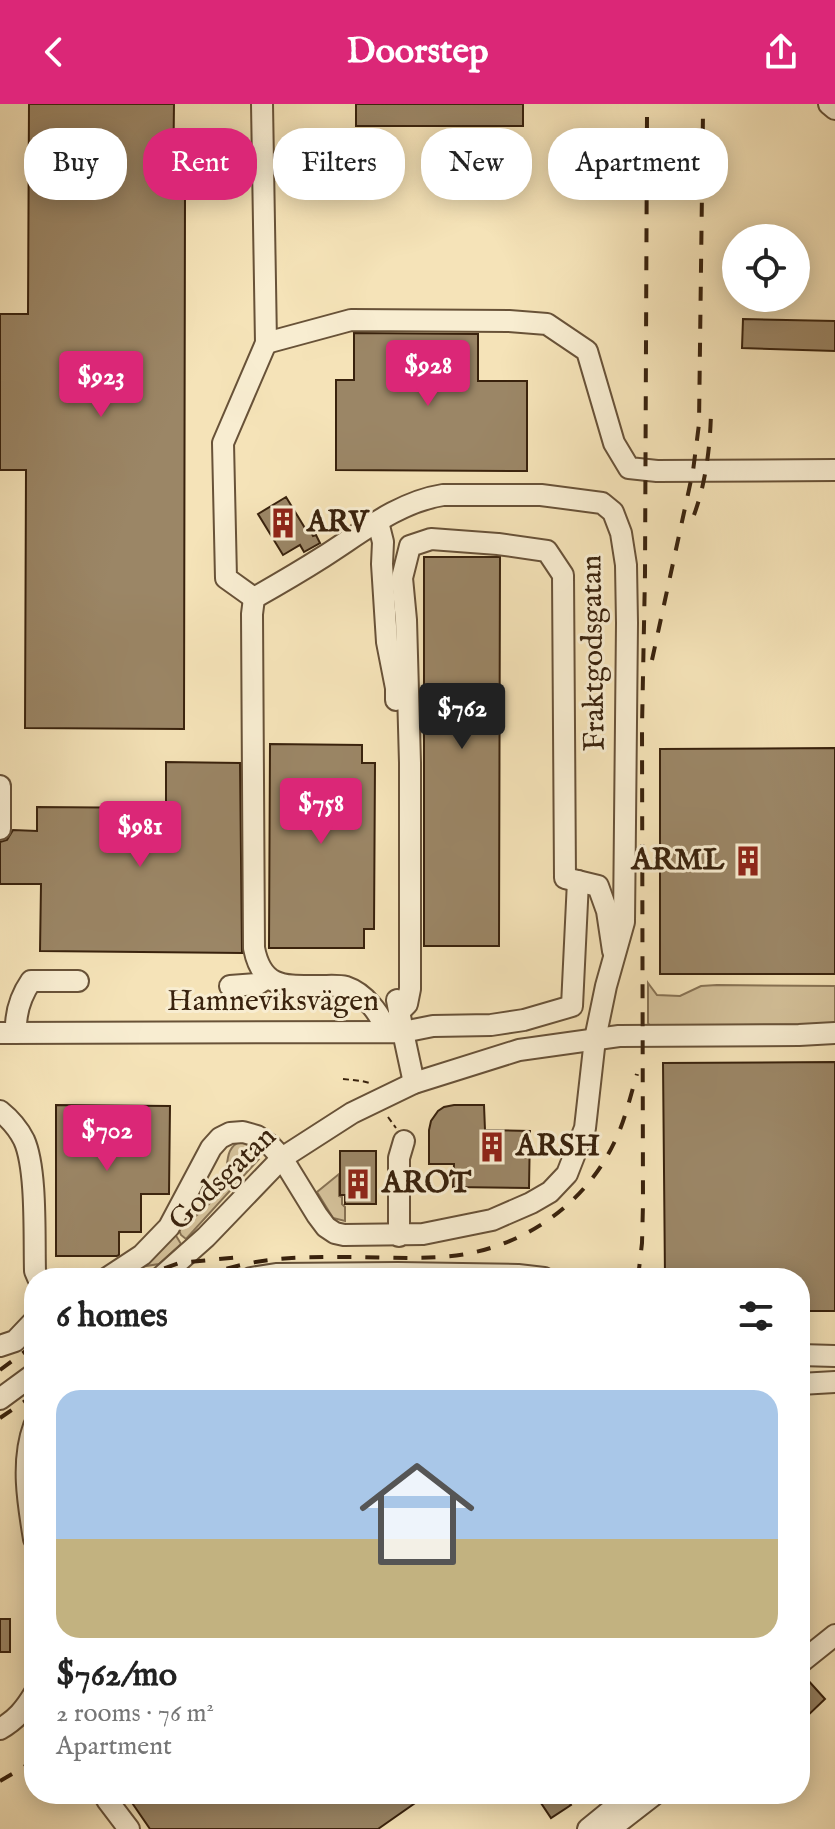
<!DOCTYPE html>
<meta charset="utf-8">
<style>
:root{--surface:#fff;--page:#f6f6f6;--text:#222;--muted:#767676;--line:#e0e0e0;--accent:#db2777}
body{margin:0;font-family:"IM FELL English",serif;background:var(--page);color:var(--text);height:100vh;display:flex;flex-direction:column;font-size:30px;white-space:nowrap}
*{box-sizing:border-box;margin:0}
p{font-size:26px;color:var(--muted)}
.icon{flex:none;width:44px;height:44px;fill:none;stroke:currentColor;stroke-width:2;stroke-linecap:round;stroke-linejoin:round}
.map{position:relative;flex:1;overflow:hidden}
.side{position:absolute;left:24px;top:1164px;width:786px;height:536px;display:flex;flex-direction:column;background:var(--surface);border-radius:32px;box-shadow:0 4px 20px #0003}
.side>*{flex:none}
.guide{position:absolute;left:24px;top:24px;width:788px;height:72px;display:flex;gap:16px}
.controls{position:absolute;left:722px;top:120px;display:grid;gap:16px}
.controls a{display:grid;place-items:center;width:88px;height:88px;border-radius:50%;background:var(--surface);box-shadow:0 4px 20px #0003;font-size:40px}
.price{position:absolute;translate:-50% -68px;padding:0 18px;border-radius:8px;background:var(--accent);color:#fff;font-size:26px;line-height:52px;filter:drop-shadow(0 2px 4px #0008)}
.price::after{content:'';position:absolute;left:50%;top:48px;width:24px;height:18px;margin-left:-12px;background:inherit;clip-path:polygon(0 0,100% 0,50% 100%)}
.price.current{background:#222;color:#fff}
ul{padding:0;list-style:none}
li{display:grid;align-content:center;gap:16px;height:424px;padding:0 32px}
li+li{border-top:2px solid var(--line)}
li span{display:grid;place-items:center;height:248px;border-radius:24px;color:#555}
li>.icon{margin-inline-start:auto}
span .icon{width:144px;height:144px;fill:#fffc;stroke-width:1}
li b{font-size:34px}
h2{display:flex;justify-content:space-between;align-items:center;height:96px;padding:0 32px;font-size:34px}
.chip{padding:0 28px;border-radius:32px;background:var(--surface);box-shadow:0 4px 20px #0003;font-size:28px;line-height:72px}
.chip.current{background:var(--accent);color:#fff}
header{display:flex;justify-content:space-between;align-items:center;height:104px;padding:0 32px;background:var(--accent);color:#fff;font-size:36px;font-weight:700}
.map>svg:first-child{display:block}
.green{fill:#d5c29b;stroke:#877254;stroke-width:2}
.building{fill:#9b8666;stroke:#39220d;stroke-width:2}
.lines{fill:none;stroke-linecap:round;stroke-linejoin:round}
.minor-casing{stroke:#685238;stroke-width:24}
.path{stroke:#39220d;stroke-width:2;stroke-dasharray:6 4;stroke-linecap:butt}
.minor{stroke:#f8edd1;stroke-width:20}
.rail{stroke:#39220d;stroke-width:4;stroke-dasharray:14 14;stroke-linecap:butt}
.labels{text-anchor:middle;dominant-baseline:central;stroke-width:6;stroke-linejoin:round;paint-order:stroke}
.poi-label{font-size:30px;font-weight:bold;fill:#39220d;stroke:#f8edd1;text-anchor:start}
.street-label{font-size:30px;fill:#39220d;stroke:#f8edd1}
</style>
<header><svg class="icon" aria-label="back" viewBox="0 0 24 24"><path d="M15 5l-7 7 7 7"/></svg>Doorstep<svg class="icon" aria-label="share" viewBox="0 0 24 24"><path d="M12 15V3M7 8l5-5 5 5M5 13v7h14v-7"/></svg></header>
<div class="map">
<svg width="835" height="1725" viewBox="0 0 835 1725">
<rect width="100%" height="100%" fill="#f5e3b8"/>
<filter id="stains"><feTurbulence type="fractalNoise" baseFrequency=".0025" numOctaves="4"/><feColorMatrix values="0 0 0 0 .2 0 0 0 0 .09 0 0 0 0 .02 0 0 0 .5 -.17"/></filter>
<radialGradient id="worn" r=".72"><stop offset=".6" stop-color="#630" stop-opacity="0"/><stop offset="1" stop-color="#630" stop-opacity=".3"/></radialGradient>
<!-- green -->
<g class="green">
<path d="M648,879L657,891L680,892L701,882L717,881L835,882V920L650,922L648,919Z"/>
<path d="M242,1037L253,1040L259,1055L186,1135L181,1131L179,1126C194,1113 216,1098 223,1080C230,1065 222,1043 242,1037Z"/>
<path d="M339,1070V1092L342,1093V1100L345,1103V1117L333,1114L317,1088Z"/>
<path d="M175,1130L181,1140L159,1160L146,1162L145,1157Z"/>
</g>
<!-- building -->
<g class="building">
<path d="M29,0H174L173,85H185L184,625L25,624L26,366H0V210H28Z"/>
<rect x="356" y="0" width="167" height="22"/>
<path d="M743,215L835,217V247L742,244Z"/>
<path d="M354,229L478,230V277H527V367L336,366V276H354Z"/>
<path d="M286,393L308,429L311,428L313,432L316,431L320,439L304,448L300,441L283,451L258,410Z"/>
<path d="M424,453H500L499,842H424Z"/>
<path d="M270,640L362,641V659H375L374,825H364V844H269Z"/>
<path d="M835,644V870H660V645Z"/>
<path d="M166,658L240,659L242,849L40,847L41,780H0V738L7,736L13,726L37,727V703L166,704Z"/>
<path d="M835,958V1207H800V1174H665L663,959Z"/>
<path d="M56,1001L170,1002L169,1090H141V1128H119V1151L117,1152H56Z"/>
<path d="M454,1001H484L485,1026L530,1027L529,1084L453,1083L454,1060H429V1026L431,1017L438,1007L444,1003Z"/>
<path d="M340,1047H376V1100H345V1091H340Z"/>
<rect x="0" y="1515" width="10" height="33"/>
<path d="M806,1574L825,1595L800,1619V1579Z"/>
<path d="M126,1690H428L378,1725H150Z"/>
<path d="M535,1690H564L571,1701L551,1714Z"/>
</g>
<g class="lines">
<!-- minor casing -->
<g class="minor-casing">
<g id="minor">
<path d="M829,0L835,5"/>
<path d="M266,239L351,216L509,217L547,220L587,247L614,339L629,364L657,367L835,366"/>
<path d="M378,418L383,438L382,460L387,538L396,584V596"/>
<path d="M254,494L252,510L254,844C262,885 285,882 320,882C329,882 338,881 346,883C355,886 365,894 371,901C379,910 383,917 386,928"/>
<path d="M254,494L226,474L223,339L266,239L262,0"/>
<path d="M0,682V725"/>
<path d="M230,882L258,880L267,874"/>
<path d="M397,896L403,928L433,922L491,921L524,916L572,902L578,777"/>
<path d="M399,908L407,900L410,885V659L406,516L402,474L410,442L431,435L498,440L547,447L563,471L565,774L598,782L607,807L613,847"/>
<path d="M0,929L403,928L414,979"/>
<path d="M16,929C15,909 20,893 31,877H78"/>
<path d="M0,1007C10,1015 18,1024 24,1036C37,1065 34,1133 35,1167L38,1174"/>
<path d="M399,1132V1054L404,1037"/>
<path d="M107,1174L142,1151L169,1123L211,1044L220,1034L230,1029L243,1028L257,1032L271,1042L282,1054L317,1111L326,1123L335,1129L344,1131L423,1130L492,1116L531,1099L550,1088L567,1070L585,1024L595,935L606,882L624,818L627,519L626,461L621,429L613,408L602,399L541,391H443C398,398 361,429 323,453C301,467 277,481 254,494"/>
<path d="M160,1174L206,1133L282,1054L352,1009L414,979L519,946L619,932L799,931L835,929"/>
<path d="M251,1174L276,1170L398,1169L518,1171L544,1174"/>
<path d="M0,1242L15,1237L34,1217"/>
<path d="M800,1251L835,1252"/>
<path d="M800,1280L835,1278"/>
<path d="M0,1295L34,1270"/>
<path d="M34,1322C21,1357 28,1399 34,1435"/>
<path d="M800,1559L835,1531"/>
<path d="M0,1625C16,1616 25,1605 34,1590"/>
<path d="M107,1696L129,1725"/>
<path d="M588,1725L631,1690"/>
<path d="M610,1725L655,1690"/>
</g>
</g>
<!-- path -->
<g class="path">
<path d="M343,975L362,977L370,979"/>
<path d="M388,1013L396,1024"/>
</g>
<!-- minor -->
<use href="#minor" class="minor"/>
<!-- rail -->
<g class="rail">
<path d="M694,411C706,378 710,344 711,309"/>
<path d="M652,556L693,367L699,320L703,9"/>
<path d="M138,1174L179,1159L241,1153"/>
<path d="M200,1174C252,1153 293,1153 349,1153C379,1153 410,1155 440,1153C514,1149 582,1106 614,1039C625,1017 630,993 637,970"/>
<path d="M638,1174L642,1139L643,1100L642,623L645,470L647,13"/>
<path d="M0,1266L34,1241"/>
<path d="M0,1314L34,1291"/>
<path d="M0,1677L34,1657"/>
</g>
</g>
<!-- icons -->
<defs>
<g id="building-bare" transform="scale(2.4)"><path d="M-4-6H4V6H1V3H-1V6H-4ZM-2.5-4.3h1.7v1.8h-1.7ZM.8-4.3h1.7v1.8H.8ZM-2.5-1h1.7V.8h-1.7ZM.8-1h1.7V.8H.8Z" fill="#8f2418" stroke="#f8edd1" stroke-width="2.5" paint-order="stroke"/></g>
</defs>
<g fill-rule="evenodd">
<use href="#building-bare" x="283" y="419"/>
<use href="#building-bare" x="748" y="757"/>
<use href="#building-bare" x="492" y="1043"/>
<use href="#building-bare" x="358" y="1080"/>
</g>
<g class="labels">
<!-- poi labels -->
<g class="poi-label">
<text x="307" y="419">ARV</text>
<text x="724" y="757" text-anchor="end">ARML</text>
<text x="516" y="1043">ARSH</text>
<text x="382" y="1080">AROT</text>
</g>
<!-- street labels -->
<g class="street-label">
<text transform="translate(594 549) rotate(-91)">Fraktgodsgatan</text>
<text x="273" y="898">Hamneviksvägen</text>
<text transform="translate(223 1075) rotate(-44)">Godsgatan</text>
</g>
</g>
<rect width="100%" height="100%" filter="url(#stains)"/>
<rect width="100%" height="100%" fill="url(#worn)"/>
</svg>
<div class="controls">
<a><svg class="icon" aria-label="locate" viewBox="0 0 24 24"><circle cx="12" cy="12" r="6"/><path d="M12 2v4M12 18v4M2 12h4M18 12h4"/></svg></a>
</div>
<b class="price" style="left:428px;top:304px">$928</b>
<b class="price" style="left:101px;top:315px">$923</b>
<b class="price current" style="left:462px;top:647px">$762</b>
<b class="price" style="left:321px;top:742px">$758</b>
<b class="price" style="left:140px;top:765px">$981</b>
<b class="price" style="left:107px;top:1069px">$702</b>
<div class="guide">
<a class="chip">Buy</a>
<a class="chip current">Rent</a>
<a class="chip">Filters</a>
<a class="chip">New</a>
<a class="chip">Apartment</a>
</div>
<section class="side">
<h2>6 homes<svg class="icon" aria-label="filters" viewBox="0 0 24 24"><path d="M4 7h16M4 17h16"/><circle cx="9" cy="7" r="2"/><circle cx="15" cy="17" r="2"/></svg></h2>
<ul>
<li><span style="background:linear-gradient(#a9c7e8 60%,#c2b280 0)"><svg class="icon" aria-label="home" viewBox="0 0 24 24"><path d="M3 11l9-7 9 7M6 9v11h12V9"/></svg></span><div><b>$762/mo</b><p>2 rooms · 76 m²</p><p>Apartment</p></div></li>
</ul>
</section>
</div>
